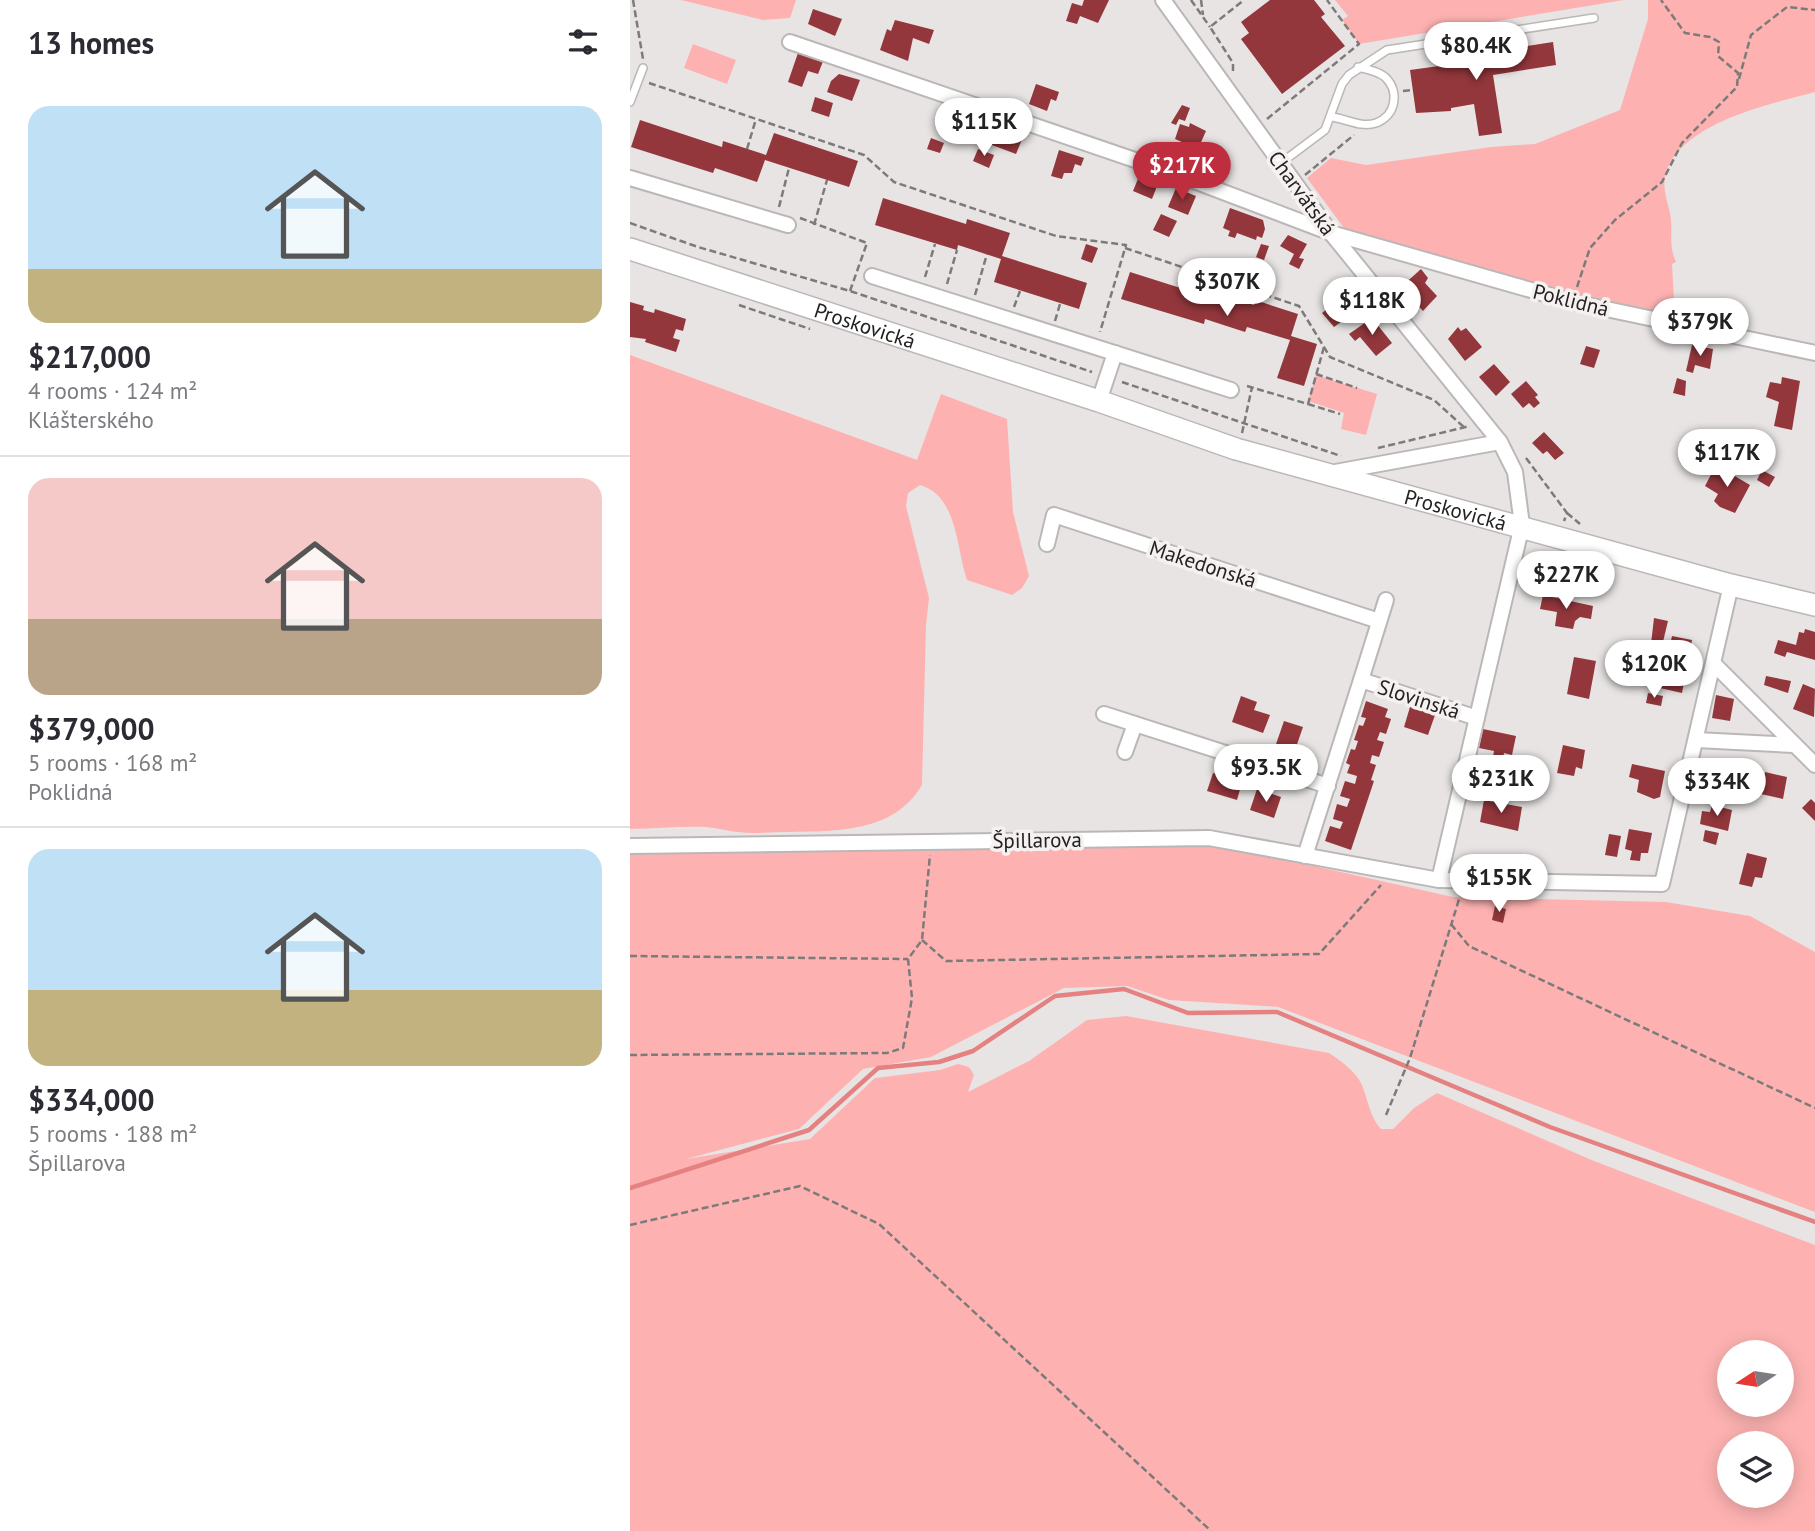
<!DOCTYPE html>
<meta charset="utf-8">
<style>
:root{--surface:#fff;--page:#f7f7f7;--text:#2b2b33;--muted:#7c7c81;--line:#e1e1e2;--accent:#bf2e3e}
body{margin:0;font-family:"PT Sans",sans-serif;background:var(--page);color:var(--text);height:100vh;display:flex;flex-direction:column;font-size:26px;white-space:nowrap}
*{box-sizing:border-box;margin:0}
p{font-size:23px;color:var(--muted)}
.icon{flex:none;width:38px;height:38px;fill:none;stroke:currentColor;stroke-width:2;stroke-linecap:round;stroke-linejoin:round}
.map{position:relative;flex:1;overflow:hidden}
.side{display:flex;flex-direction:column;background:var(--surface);width:630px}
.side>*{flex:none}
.needle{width:46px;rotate:258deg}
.buttons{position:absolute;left:1087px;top:1340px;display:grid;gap:14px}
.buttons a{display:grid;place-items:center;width:77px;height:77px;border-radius:50%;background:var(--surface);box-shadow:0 4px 18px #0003;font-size:35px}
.price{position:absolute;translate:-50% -60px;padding:0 16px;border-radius:24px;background:#fff;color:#222;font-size:23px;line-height:46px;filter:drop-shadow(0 2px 4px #0008)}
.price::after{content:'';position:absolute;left:50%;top:42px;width:21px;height:16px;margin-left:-10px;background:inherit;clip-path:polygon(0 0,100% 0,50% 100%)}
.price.on{background:var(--accent);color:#fff}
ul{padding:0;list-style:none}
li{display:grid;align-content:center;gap:14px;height:371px;padding:0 28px}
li+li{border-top:2px solid var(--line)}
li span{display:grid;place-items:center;height:217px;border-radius:21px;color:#555}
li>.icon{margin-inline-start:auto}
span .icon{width:126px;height:126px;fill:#fffc;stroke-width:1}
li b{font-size:30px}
h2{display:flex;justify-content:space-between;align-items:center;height:84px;padding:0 28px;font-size:30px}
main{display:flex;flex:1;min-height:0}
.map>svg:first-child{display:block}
.green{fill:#fdb2b1;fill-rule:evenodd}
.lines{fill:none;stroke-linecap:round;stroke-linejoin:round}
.stream{stroke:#e58181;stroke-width:4.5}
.building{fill:#93373c}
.lane-casing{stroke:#bcb7b7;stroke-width:10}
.street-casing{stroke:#bcb7b7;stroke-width:18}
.secondary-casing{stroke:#bcb7b7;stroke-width:24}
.path{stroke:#7d7a7a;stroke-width:2.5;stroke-dasharray:7 3.5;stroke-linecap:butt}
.lane{stroke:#fff;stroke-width:7}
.street{stroke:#fff;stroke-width:14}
.secondary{stroke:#fff;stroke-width:21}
.labels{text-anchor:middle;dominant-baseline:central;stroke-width:7;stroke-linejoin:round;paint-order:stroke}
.street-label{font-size:21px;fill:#232121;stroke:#f6f1f1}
</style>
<main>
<section class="side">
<h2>13 homes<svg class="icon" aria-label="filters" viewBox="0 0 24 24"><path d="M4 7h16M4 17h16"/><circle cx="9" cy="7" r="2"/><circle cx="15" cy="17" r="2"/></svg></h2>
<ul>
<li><span style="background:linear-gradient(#bfe0f5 75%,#c2b280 0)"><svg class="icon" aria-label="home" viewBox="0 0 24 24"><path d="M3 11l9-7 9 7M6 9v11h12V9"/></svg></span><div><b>$217,000</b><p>4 rooms · 124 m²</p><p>Klášterského</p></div></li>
<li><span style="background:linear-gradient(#f6c9c9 65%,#b9a48a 0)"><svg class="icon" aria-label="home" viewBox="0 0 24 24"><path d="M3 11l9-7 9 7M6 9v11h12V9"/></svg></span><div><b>$379,000</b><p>5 rooms · 168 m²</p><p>Poklidná</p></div></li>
<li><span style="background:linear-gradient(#bfe0f5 65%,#c2b280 0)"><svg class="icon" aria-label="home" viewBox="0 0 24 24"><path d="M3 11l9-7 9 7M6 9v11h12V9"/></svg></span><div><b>$334,000</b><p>5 rooms · 188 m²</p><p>Špillarova</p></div></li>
</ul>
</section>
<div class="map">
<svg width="1185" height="1531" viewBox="0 0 1185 1531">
<rect width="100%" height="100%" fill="#e8e4e4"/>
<!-- green -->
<g class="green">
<path d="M51,0H166L160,18L133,20Z"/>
<path d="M705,0H994L729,44L712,20L718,16Z"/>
<path d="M1018,0H1185V92C1140,104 1046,124 1035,177C1032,192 1040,206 1041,220C1042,237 1039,246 1046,262L1042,264L1044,301L1037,321L717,232L677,178L701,158L736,165L861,147L905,144L990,110L1018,19Z"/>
<path d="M63,44L106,60L97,84L54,68Z"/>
<path d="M0,355L287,460L311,394L377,419L383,512L399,576L392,588L382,595L337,580C326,548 328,496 290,485L278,493L276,506L299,598L296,625L292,785C264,833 206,831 157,832C141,832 124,834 108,832C97,831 87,828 76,827C50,826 25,829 0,829Z"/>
<path d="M686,375L747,394L736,435L711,429L714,413L678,401Z"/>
<path d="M461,845H589L823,897L1036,902L1120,916L1185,952V1212L648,1007L539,1000L497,986L434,988L301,1057L233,1069L169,1129L56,1159L180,1139L245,1078L310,1070L328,1064L339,1067L344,1075L338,1092L399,1061L457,1020L496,1016L699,1053C711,1061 724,1070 731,1083C738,1098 739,1116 751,1129H763L784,1108L807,1093L964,1161L1185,1245V1531H0V854ZM1099,1353H1152V1405H1099ZM1099,1444H1152V1496H1099Z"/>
</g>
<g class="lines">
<!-- stream -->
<path class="stream" d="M0,1188L179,1130L248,1068L309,1062L343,1051L425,996L494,989L558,1013L647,1012L920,1127L1185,1222"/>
</g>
<!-- building -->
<g class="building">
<path d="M454,0H479L468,23L450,16L447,24L436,21L442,3L452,6Z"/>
<path d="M640,0H684L695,14L691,17L715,46L652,94L611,39L619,33L611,22Z"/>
<path d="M183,9L212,19L205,36L178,24Z"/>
<path d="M265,20L304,30L299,44L283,38L278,61L250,50L257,29L261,31Z"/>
<path d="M923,42L926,65L863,75L872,133L849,136L844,104L821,108V111L786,113L780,70L838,62L837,55Z"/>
<path d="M169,50L194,59L188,74L178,71L172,87L158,82Z"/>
<path d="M209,74L230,80L222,101L197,92L201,81Z"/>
<path d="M406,84L429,92L426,101L421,99L417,111L399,104Z"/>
<path d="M185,97L203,103L199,117L181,111Z"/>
<path d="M552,105L560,108L555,121L549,119L546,125L541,123Z"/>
<path d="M317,109L340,118L332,138L310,130Z"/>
<path d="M10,120L92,147L93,141L136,155L144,133L228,161L219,187L135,160L127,182L85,168L83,173L1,147Z"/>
<path d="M560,123L576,131L568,149L545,139L550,124L559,127Z"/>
<path d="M360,126L393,137L386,154L354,142Z"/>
<path d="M301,138L314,143L310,153L297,149Z"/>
<path d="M348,149L364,155L359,168L343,161Z"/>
<path d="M429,150L454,158L451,166L445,164L442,173H434L432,179L421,176Z"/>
<path d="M510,174L529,181L522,199L503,191Z"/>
<path d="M546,188L566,196L558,215L538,207Z"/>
<path d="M253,198L336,224L337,219L380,233L372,256L457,283L449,309L364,282L371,259L328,245L327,250L245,225Z"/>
<path d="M600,208L633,220L635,229L632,238L627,236L626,240L607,233L605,238L598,236L600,231L593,228Z"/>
<path d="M531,214L547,221L539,237L523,230Z"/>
<path d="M658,235L677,244L669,258L674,259L669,269L659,264L664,254L650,246Z"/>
<path d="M456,244L468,248L462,263L451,259Z"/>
<path d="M631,244L639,246L634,260L626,257Z"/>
<path d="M791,269L798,278L795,283L807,296L793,311L771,287Z"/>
<path d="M500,272L582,298L583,293L624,305L625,300L668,314L661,336L687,344L674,386L647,378L660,340L617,327L615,332L575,319L574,324L491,299Z"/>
<path d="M713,297L725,312L704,327L692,313Z"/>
<path d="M0,302L14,306L13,310L24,313L25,309L56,319L53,331L46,329L43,338L50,340L46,352L15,342L16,339L0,337Z"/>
<path d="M742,318L762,343L746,356L730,337L725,341L719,334Z"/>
<path d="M828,327L831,331L836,328L852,347L835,361L818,339Z"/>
<path d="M1062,345L1083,349L1080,369L1065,365L1063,373L1056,371Z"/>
<path d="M956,346L970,350L964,368L950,364Z"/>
<path d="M864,364L880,382L866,396L849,377Z"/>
<path d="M1152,377L1170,381L1162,430L1144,426L1149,402L1136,397L1140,382L1151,384Z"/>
<path d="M1047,378L1056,381L1055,396L1043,393Z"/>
<path d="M896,381L908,395L905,397L910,403L904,408L899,403L893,408L881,394Z"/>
<path d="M914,432L934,453L925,460L917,451L913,454L902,443Z"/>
<path d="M1086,465L1120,485L1105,513L1090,507L1084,501L1088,494L1075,486Z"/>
<path d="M1132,470L1145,477L1139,487L1127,480Z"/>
<path d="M913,595L963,606L961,619L950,617L945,621L943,629L925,626L927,612L910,609Z"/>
<path d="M1024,618L1038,621L1032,646L1021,644Z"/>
<path d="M1175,629L1185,632V660L1157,652L1155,657L1144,653L1148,640L1166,645L1169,632L1174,633Z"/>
<path d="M1042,636L1062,640L1052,693L1030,688L1031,683L1027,679L1029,665L1035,667Z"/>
<path d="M944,657L966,661L959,699L937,694Z"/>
<path d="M1136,676L1161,681L1158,693L1134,685Z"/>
<path d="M1173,684L1185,689L1184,717L1163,709Z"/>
<path d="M1018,693L1033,696L1031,706L1016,703Z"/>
<path d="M1086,695L1104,699L1100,721L1082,718Z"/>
<path d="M611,696L627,702L624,710L640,715L633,733L602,722Z"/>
<path d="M736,701L758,709L755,717L761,719L756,734L750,732L747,740L754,742L749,757L742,755L740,763L746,765L741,780L744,781L721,850L695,841L700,826L710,829L713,822L703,819L707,804L717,807L720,799L710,796L715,781L725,784L727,776L717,773L720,765L716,763L721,749L725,750L728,741L724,740L729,725L733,726L736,718L731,717Z"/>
<path d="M780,707L805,715L798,735L774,727Z"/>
<path d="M654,721L673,727L664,753L645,747Z"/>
<path d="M853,729L886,736L882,755L874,753L873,759L863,757L864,751L849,748Z"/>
<path d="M933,745L955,750L952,769L946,767L944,776L927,773Z"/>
<path d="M1002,764L1035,771L1030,797L1024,799L1007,792L1009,780L999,777Z"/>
<path d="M1135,772L1157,777L1153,799L1122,792L1123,785L1132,787Z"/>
<path d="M583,773L612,782L607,800L577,791Z"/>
<path d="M627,789L651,797L644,818L620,810Z"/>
<path d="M1181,799L1185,803V821L1172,808Z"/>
<path d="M854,800L892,807L888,831L850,822Z"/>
<path d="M1082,805L1102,810L1098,831L1070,824L1072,811L1080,812Z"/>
<path d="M999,829L1022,833L1018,853H1011L1010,861L1000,860L1002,851L995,849Z"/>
<path d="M1075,830L1089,833L1086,845L1073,841Z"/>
<path d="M979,834L991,836L987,857L975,855Z"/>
<path d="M1117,853L1137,858L1132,878L1125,877L1122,887L1109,884Z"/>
<path d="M865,906L876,909L873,923L862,920Z"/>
</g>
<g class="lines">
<!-- lane casing -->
<g class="lane-casing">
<g id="lane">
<path d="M0,102L13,68"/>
<path d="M702,117C717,119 731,128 746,123C766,116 770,91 755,77C748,71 737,69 728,67"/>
<path d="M651,163L695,130L712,84L719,75L757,50L964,18"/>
</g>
</g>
<!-- street casing -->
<g class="street-casing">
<g id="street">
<path d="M533,0L701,233L870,442L885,472L892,525L809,880"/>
<path d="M160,42L543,173L701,233L943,302L1185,353"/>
<path d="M0,178L158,225"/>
<path d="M242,276L601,390"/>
<path d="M469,401L485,353"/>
<path d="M700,473L870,442"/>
<path d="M417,544L424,515L749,621"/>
<path d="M756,600L731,680L847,718"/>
<path d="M1084,664L1185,765"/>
<path d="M474,714L698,786"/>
<path d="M1066,740L1164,745"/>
<path d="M495,752L505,724"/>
<path d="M0,846L579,838L809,880L1032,884L1101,585"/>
<path d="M675,856L731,680"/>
</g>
</g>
<!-- secondary casing -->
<g class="secondary-casing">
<g id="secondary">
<path id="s1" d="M0,249L469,401L606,449L1101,585L1185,605"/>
</g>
</g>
<!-- path -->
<g class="path">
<path d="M3,0L13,59"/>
<path d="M561,0L580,27"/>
<path d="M571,0L573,15"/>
<path d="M603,71V63L580,27L614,0"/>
<path d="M1109,79L1121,35L1157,7L1185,10"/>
<path d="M19,83L234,155L264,182L426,236L496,245L470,332"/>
<path d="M773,91L783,90"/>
<path d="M637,119L729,44L697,0"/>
<path d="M117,149L126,119"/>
<path d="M675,175L724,135"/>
<path d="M149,207L159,168"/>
<path d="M170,218L237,243L220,291"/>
<path d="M0,223L68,247L220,291L462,372"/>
<path d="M184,225L197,180"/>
<path d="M495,248L669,306L700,357L804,400L836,429"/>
<path d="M295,277L305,244"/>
<path d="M317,284L327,250"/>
<path d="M947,287L960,248L985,220L1032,182L1052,143L1107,87L1108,73L1088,56L1089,42L1080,37L1055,33L1031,0"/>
<path d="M345,295L357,254"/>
<path d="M109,305L180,329"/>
<path d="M384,307L390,291"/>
<path d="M425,321L430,304"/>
<path d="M686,374L727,388"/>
<path d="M492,382L711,456"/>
<path d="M617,386L678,404L694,347"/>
<path d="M678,404L710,414"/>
<path d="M612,433L622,387"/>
<path d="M748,448L840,426"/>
<path d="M896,458L937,513L934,521"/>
<path d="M937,513L950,524"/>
<path d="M898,565L915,553"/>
<path d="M821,924L839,946L1185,1108"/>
<path d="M292,940L316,961L689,954L751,885"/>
<path d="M0,956L278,959"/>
<path d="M0,1055L257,1053L273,1048L282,998L278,959L292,940L300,855"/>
<path d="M756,1115L780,1058L831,893"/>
<path d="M0,1225L170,1186L249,1224L581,1531"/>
</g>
<!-- lane -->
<use href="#lane" class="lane"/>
<!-- street -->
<use href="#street" class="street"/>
<!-- secondary -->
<use href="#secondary" class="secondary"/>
</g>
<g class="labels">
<!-- street labels -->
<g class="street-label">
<text transform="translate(672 193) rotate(54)">Charvátská</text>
<text transform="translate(941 300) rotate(14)">Poklidná</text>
<text stroke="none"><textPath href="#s1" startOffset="247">Proskovická</textPath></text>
<text stroke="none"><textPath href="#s1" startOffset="866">Proskovická</textPath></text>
<text transform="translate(573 564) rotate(18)">Makedonská</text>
<text transform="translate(789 699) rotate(18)">Slovinská</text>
<text transform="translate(407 840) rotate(-1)">Špillarova</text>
</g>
</g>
</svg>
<div class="buttons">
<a><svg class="needle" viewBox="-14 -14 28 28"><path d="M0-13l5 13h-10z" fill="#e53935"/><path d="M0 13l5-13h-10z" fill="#7c7c81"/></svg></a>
<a><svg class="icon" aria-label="layers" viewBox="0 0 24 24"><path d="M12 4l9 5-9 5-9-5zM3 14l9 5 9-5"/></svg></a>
</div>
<b class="price" style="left:846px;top:82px">$80.4K</b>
<b class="price" style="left:354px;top:158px">$115K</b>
<b class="price on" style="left:552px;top:202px">$217K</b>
<b class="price" style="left:597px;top:318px">$307K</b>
<b class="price" style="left:742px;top:337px">$118K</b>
<b class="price" style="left:1070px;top:358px">$379K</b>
<b class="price" style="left:1097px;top:489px">$117K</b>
<b class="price" style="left:936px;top:611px">$227K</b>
<b class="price" style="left:1024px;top:700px">$120K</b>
<b class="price" style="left:636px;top:804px">$93.5K</b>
<b class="price" style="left:871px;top:815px">$231K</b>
<b class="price" style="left:1087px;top:818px">$334K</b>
<b class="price" style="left:869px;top:914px">$155K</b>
</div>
</main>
